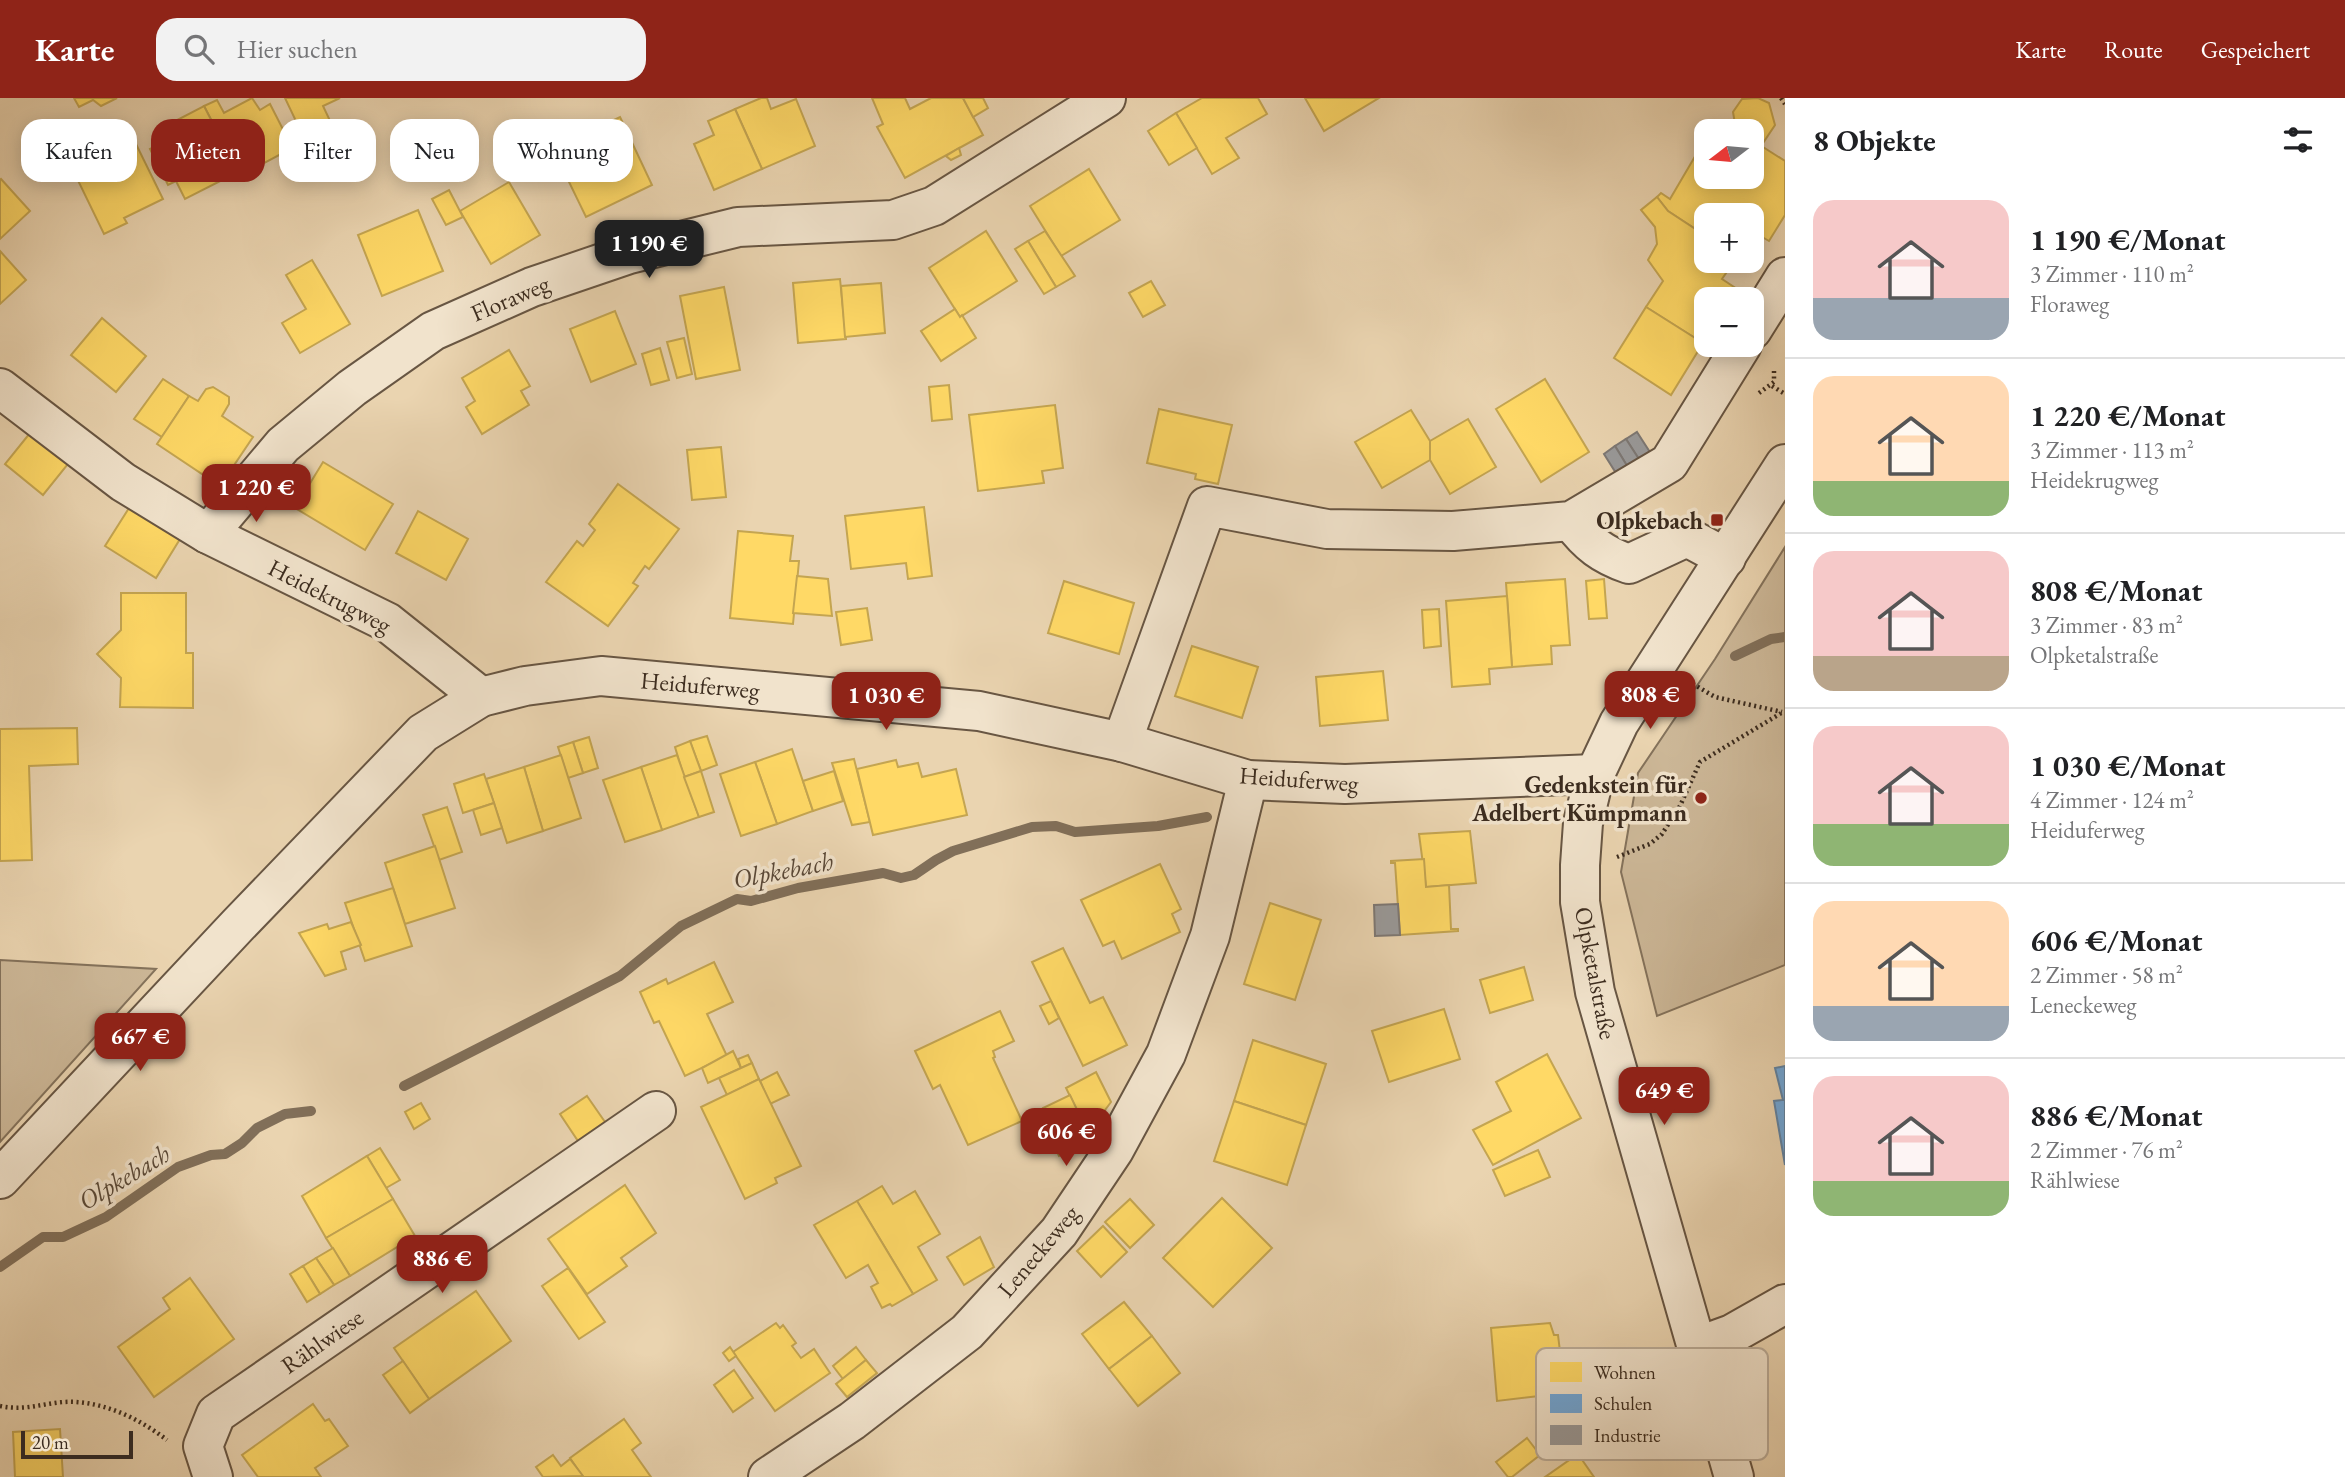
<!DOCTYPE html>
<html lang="de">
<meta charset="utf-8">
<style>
:root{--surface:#fff;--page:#f2f2f2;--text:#202124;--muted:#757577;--line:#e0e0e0;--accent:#8f2418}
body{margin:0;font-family:"EB Garamond",serif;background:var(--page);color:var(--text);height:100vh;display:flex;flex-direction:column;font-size:26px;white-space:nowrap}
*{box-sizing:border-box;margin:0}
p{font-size:23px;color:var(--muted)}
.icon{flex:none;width:38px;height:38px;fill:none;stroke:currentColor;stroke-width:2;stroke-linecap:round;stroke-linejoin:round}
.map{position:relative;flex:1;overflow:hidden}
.drawer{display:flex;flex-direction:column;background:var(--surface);width:560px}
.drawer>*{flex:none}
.hud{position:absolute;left:21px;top:21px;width:665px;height:63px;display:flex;gap:14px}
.needle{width:46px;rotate:254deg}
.buttons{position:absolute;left:1694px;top:21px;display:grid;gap:14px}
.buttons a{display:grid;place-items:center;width:70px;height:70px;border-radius:14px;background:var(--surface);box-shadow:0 4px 18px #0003;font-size:35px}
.scale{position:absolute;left:21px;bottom:18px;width:112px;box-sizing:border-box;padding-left:7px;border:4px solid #3c2c1f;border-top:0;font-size:19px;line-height:24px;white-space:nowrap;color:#3c2c1f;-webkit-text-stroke:5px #f1e3cc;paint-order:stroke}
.price{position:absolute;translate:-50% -60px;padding:0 16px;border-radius:14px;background:var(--accent);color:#fff;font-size:23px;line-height:46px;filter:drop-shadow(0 2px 4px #0008)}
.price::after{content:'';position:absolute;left:50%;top:42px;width:21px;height:16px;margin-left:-10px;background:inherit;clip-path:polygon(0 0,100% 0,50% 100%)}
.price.selected{background:#222;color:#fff}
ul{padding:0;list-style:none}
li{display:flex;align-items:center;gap:21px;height:175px;padding:0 28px}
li+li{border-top:2px solid var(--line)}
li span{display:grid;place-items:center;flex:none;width:196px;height:140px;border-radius:21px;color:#555}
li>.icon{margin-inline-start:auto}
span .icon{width:84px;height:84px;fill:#fffc;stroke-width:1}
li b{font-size:30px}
h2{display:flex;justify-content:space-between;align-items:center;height:84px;padding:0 28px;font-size:30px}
.tag{padding:0 24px;border-radius:21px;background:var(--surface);box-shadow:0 4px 18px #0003;font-size:24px;line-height:63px}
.tag.selected{background:var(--accent);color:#fff}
header{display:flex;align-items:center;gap:42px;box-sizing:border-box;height:98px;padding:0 35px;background:var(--accent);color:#fff}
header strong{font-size:33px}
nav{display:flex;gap:38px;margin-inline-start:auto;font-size:24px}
.search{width:490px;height:63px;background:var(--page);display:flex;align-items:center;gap:18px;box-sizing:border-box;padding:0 24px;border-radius:21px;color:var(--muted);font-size:26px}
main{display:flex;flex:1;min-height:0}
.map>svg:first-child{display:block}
.green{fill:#ccb797;stroke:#84725b;stroke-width:2}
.homes{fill:#ffd966;stroke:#c4a551;stroke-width:2}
.schools{fill:#6fa8dc;stroke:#6083a3;stroke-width:2}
.industry{fill:#999;stroke:#7d7874;stroke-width:2}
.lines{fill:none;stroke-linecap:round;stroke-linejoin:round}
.stream{stroke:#816f59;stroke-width:10}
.minor-casing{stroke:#685643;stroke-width:42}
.path{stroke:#3c2c1f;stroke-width:4.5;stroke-dasharray:2 3.5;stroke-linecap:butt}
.minor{stroke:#f1e3cc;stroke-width:38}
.poi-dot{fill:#8f2418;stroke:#f1e3cc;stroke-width:2.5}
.labels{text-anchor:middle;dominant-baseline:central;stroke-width:7;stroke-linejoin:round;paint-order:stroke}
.street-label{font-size:24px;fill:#3c2c1f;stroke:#f1e3cc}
.poi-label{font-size:24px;font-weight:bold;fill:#3c2c1f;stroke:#f1e3cc;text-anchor:end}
.water-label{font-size:26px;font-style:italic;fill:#594837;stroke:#f1e3cc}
.key{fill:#f1e3cc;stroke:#bbac98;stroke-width:2}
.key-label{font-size:19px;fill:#3c2c1f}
</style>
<header>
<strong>Karte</strong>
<div class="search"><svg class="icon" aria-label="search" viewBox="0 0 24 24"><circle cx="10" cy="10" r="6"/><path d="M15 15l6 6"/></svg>Hier suchen</div>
<nav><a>Karte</a><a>Route</a><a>Gespeichert</a></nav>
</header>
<main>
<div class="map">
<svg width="1785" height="1379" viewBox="0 0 1785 1379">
<rect width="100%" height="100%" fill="#ead4b0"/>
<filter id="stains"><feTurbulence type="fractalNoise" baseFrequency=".00286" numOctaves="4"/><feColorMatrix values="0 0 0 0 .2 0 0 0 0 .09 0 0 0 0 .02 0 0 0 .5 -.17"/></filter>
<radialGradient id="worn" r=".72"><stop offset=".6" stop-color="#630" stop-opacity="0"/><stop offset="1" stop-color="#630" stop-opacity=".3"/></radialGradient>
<!-- green -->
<g class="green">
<path d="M1785,449V867L1657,918L1621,774L1638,675L1715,561Z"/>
<path d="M0,862L156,871L0,1044Z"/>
</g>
<!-- homes -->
<g class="homes">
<path d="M74,0H117L101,8L93,2L79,9Z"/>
<path d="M252,0L260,12L270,6L291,47L282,52L283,55L255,70L253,66L238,74L204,8L217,2L224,15Z"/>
<path d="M285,0H340L323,8L332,27L304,40Z"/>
<path d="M761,0H767L771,11L796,1L815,48L762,71L735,11Z"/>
<path d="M872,0H905L910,11L931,0H963L983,37L905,80L877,29L883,26Z"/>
<path d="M963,0H983L988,10L973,19Z"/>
<path d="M1202,0H1258L1267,16L1226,40L1239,60L1212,76L1176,15Z"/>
<path d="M1305,0H1379L1324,33Z"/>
<path d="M1758,0L1769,5L1775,27L1761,48L1752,42V33L1736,32L1733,14L1742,1Z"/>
<path d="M204,8L238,74L185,101L176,83L168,87L150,51L162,45L156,33Z"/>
<path d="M735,11L762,71L714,92L694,46L714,37L708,23Z"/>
<path d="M1176,15L1197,50L1169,67L1148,33Z"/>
<path d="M620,19L652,87L586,119L553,51Z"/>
<path d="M134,42L163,101L124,120L127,125L104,136L70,66L105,49L108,55Z"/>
<path d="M1752,42L1785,63V117L1769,143L1752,133V117H1706V138L1668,113L1657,99L1661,95L1670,101L1697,55L1706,50V79H1752Z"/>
<path d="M959,50L961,57L951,62L946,58Z"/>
<path d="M1089,71L1120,122L1061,158L1030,108Z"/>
<path d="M1,81L30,113L0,141V82Z"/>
<path d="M509,84L540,137L491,166L460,113Z"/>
<path d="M449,92L463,119L446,127L432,101Z"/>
<path d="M1657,99L1668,113L1706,138V163L1748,164L1731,168L1722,181L1737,191L1730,201H1706V240L1703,245L1646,209L1663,183L1648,162L1657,146L1655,129L1641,112Z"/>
<path d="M418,112L443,173L382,198L358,137Z"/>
<path d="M986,133L1017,183L960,219L929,170Z"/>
<path d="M1045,133L1075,178L1056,189L1028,143Z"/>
<path d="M1028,143L1056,189L1044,196L1015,151Z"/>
<path d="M0,153L26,182L0,206Z"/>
<path d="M312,162L350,226L300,255L282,225L306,211L286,177Z"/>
<path d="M840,181L846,241L798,245L793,185Z"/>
<path d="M1151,183L1165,207L1143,219L1129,195Z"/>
<path d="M881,185L885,235L845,239L841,188Z"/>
<path d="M724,189L740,272L696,281L680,198Z"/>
<path d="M1646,209L1703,245L1671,297L1614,260Z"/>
<path d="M955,211L960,219L962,217L976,240L941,263L921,233Z"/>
<path d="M615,213L636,266L591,284L570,231Z"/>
<path d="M102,220L146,258L116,294L71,257Z"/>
<path d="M684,240L692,276L677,280L667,244Z"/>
<path d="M660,250L669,282L651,287L642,256Z"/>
<path d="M509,252L530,288L521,293L529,307L482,336L466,309L475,303L462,280Z"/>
<path d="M163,281L189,298L162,339L134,321Z"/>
<path d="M1545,281L1589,354L1541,384L1496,311Z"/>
<path d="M949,287L952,321L932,323L929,289Z"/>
<path d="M213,289L229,299V306L222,318L253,339L220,388L157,346L189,298L198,303L206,291Z"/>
<path d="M1055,307L1063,370L1042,373L1044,385L978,393L969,317Z"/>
<path d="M1159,311L1232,327L1218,386L1195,381L1196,376L1147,365Z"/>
<path d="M1411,312L1430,343V362L1382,390L1355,344Z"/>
<path d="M1468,321L1496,369L1450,396L1430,362V343Z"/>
<path d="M30,335L68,366L43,397L5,366Z"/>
<path d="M721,349L726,399L692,402L687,352Z"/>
<path d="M323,364L393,406L365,452L295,410Z"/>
<path d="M618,386L679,431L649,471L645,468L633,485L638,488L608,528L546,484L577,443L583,448L595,432L589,426Z"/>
<path d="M924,409L932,478L908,481L906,465L851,471L845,418Z"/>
<path d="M129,410L180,441L156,480L105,448Z"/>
<path d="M418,413L468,441L446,482L396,455Z"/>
<path d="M738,433L793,438L790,463H799L793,526L730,520Z"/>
<path d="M797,478L828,481L832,518L793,515Z"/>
<path d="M1565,481L1570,547L1551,548L1552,566L1512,569L1506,485Z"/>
<path d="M1604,481L1607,520L1589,521L1586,483Z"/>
<path d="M1064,483L1134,505L1119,556L1048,535Z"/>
<path d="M121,495H186V555H193V610L120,609L121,580L97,556L121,532Z"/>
<path d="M1507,498L1512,569L1489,571L1490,586L1452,589L1446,503Z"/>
<path d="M867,510L872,542L841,547L836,514Z"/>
<path d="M1439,511L1441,548L1424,550L1422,512Z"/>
<path d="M1192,548L1258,569L1242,620L1175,598Z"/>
<path d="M1383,573L1388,622L1320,628L1316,579Z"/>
<path d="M77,630L78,666L29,668L32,762L0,763V631Z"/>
<path d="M707,638L717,667L701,673L690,643Z"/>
<path d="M589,639L598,670L583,675L573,644Z"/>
<path d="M690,643L701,673L684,679L675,649Z"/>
<path d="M573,644L583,675L568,680L558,649Z"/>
<path d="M792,651L813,713L777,726L755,664Z"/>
<path d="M561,657L581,720L543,733L524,669Z"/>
<path d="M677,657L699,719L662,732L641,669Z"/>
<path d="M854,661L870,724L852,727L832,665Z"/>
<path d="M896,662L898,669L918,665L922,679L956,671L967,717L873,737L857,671Z"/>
<path d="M755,664L777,726L741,738L720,676Z"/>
<path d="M524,669L543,733L507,745L486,681Z"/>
<path d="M641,669L662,732L625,744L603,682Z"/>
<path d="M701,673L714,714L699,719L684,679Z"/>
<path d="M834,673L843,703L813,713L803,683Z"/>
<path d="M484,676L494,705L463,715L454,686Z"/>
<path d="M494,705L502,730L481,737L473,712Z"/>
<path d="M447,709L462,754L439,762L423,717Z"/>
<path d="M1470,733L1476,785L1426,789L1419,736Z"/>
<path d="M435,748L455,810L405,826L385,765Z"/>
<path d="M1424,761L1426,789L1449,787L1451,831H1458V833L1400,837L1395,765H1391V763Z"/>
<path d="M1160,766L1181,811L1172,816L1180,834L1122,861L1114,843L1103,848L1081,802Z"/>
<path d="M393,790L412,848L365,863L345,805Z"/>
<path d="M1270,805L1321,822L1295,902L1244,886Z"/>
<path d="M351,824L361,847L341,854L346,871L325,878L299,835L327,826L329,831Z"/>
<path d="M1063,850L1090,905L1103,899L1127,947L1083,968L1032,864Z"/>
<path d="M714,864L733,904L707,916L727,958L685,978L659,923L654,925L640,894L666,881L668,886Z"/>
<path d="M1524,869L1533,902L1490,915L1480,882Z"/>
<path d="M1051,903L1059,920L1049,926L1040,908Z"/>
<path d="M1444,911L1460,961L1389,984L1372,933Z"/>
<path d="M1000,913L1014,943L993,953L995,959L993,960L1022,1023L968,1047L940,987L933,991L915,953Z"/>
<path d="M1253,942L1326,966L1306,1027L1234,1003Z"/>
<path d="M733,953L741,970L708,985L702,970Z"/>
<path d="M1547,956L1581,1020L1493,1067L1473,1032L1511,1013L1496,984Z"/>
<path d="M748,957L752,965L741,970L738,961Z"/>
<path d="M752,965L759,981L727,997L719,980Z"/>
<path d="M777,974L789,997L770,1006L760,983Z"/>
<path d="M1096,974L1111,1004L1088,1035L1066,990Z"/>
<path d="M759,981L801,1068L775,1080L777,1085L745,1101L701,1009Z"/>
<path d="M1070,997L1092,1043L1059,1058L1044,1026L1048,1024L1043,1010Z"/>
<path d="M587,998L605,1024L578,1043L560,1016Z"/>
<path d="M1234,1003L1306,1027L1287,1087L1214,1063Z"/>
<path d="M421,1005L430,1021L414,1031L405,1014Z"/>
<path d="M380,1050L400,1082L386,1090L367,1058Z"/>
<path d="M1538,1052L1550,1079L1505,1098L1493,1072Z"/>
<path d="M367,1058L393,1101L326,1140L302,1098Z"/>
<path d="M625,1087L656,1135L621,1160L627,1168L587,1196L548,1141Z"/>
<path d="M882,1088L893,1106L915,1093L940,1136L918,1149L937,1182L913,1196L857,1103Z"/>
<path d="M1222,1100L1272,1150L1213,1209L1163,1160Z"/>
<path d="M393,1101L415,1138L350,1178L326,1140Z"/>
<path d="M1130,1101L1154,1127L1130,1150L1105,1124Z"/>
<path d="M857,1103L913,1196L892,1208L890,1206L882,1210L871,1189L878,1185L868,1167L846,1180L814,1127Z"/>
<path d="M1103,1128L1127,1154L1101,1179L1077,1153Z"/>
<path d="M980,1139L994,1169L964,1187L947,1159Z"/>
<path d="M333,1150L350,1178L334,1187L316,1160Z"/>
<path d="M316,1160L334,1187L320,1196L303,1168Z"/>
<path d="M303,1168L320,1196L307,1204L290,1176Z"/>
<path d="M568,1170L605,1224L579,1241L542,1188Z"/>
<path d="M190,1180L234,1241L154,1299L118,1249L170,1211L163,1200Z"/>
<path d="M476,1193L511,1243L429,1301L394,1250Z"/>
<path d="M1124,1204L1152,1238L1109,1271L1082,1236Z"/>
<path d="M776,1225L780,1230L783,1227L796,1245L792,1248L801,1260L814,1251L830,1275L775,1313L733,1254Z"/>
<path d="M1550,1225L1554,1237H1558L1565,1295L1497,1303L1491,1230Z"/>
<path d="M1152,1238L1180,1275L1138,1308L1109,1271Z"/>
<path d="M730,1249L736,1258L729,1263L723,1255Z"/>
<path d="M856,1249L866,1262L843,1281L833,1268Z"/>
<path d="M866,1262L877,1275L847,1299L836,1286Z"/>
<path d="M403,1263L429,1301L410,1315L383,1277Z"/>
<path d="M734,1272L753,1300L733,1314L714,1287Z"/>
<path d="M313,1306L325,1323L329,1321L348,1348L315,1370L321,1379H258L242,1357Z"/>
<path d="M624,1321L641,1345L632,1352L651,1379H583L570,1360Z"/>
<path d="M60,1331L63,1379H15L13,1334Z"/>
<path d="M1527,1340L1540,1357L1512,1379H1508L1496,1364Z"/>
<path d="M1578,1356L1594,1379H1545Z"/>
<path d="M553,1357L561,1368L570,1361L583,1378L543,1379L536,1369Z"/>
</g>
<!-- schools -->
<path class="schools" d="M1785,968V1067L1774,1003L1783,1002L1775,970Z"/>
<!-- industry -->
<g class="industry">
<path d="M76,38L84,54L56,67L48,51Z"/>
<path d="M1637,334L1655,362L1644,369L1626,341Z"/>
<path d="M1626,341L1644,369L1632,376L1615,348Z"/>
<path d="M1615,348L1632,376L1621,383L1604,356Z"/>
<path d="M1398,806L1400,837L1375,838L1374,807Z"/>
</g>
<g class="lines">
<!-- stream -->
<g class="stream">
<path d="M1735,558L1771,541L1785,539"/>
<path d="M404,988L620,878L681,828L737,801L751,803L798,790L883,775L901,780L914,777L936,762L953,753L1032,729L1056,728L1075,734L1158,728L1207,719"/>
<path d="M0,1169L43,1139H63L106,1119L178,1069L211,1057L225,1056L242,1045L257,1030L285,1016L311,1013"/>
</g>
<!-- minor casing -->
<g class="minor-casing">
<g id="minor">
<path d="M1752,232L1785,179"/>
<path d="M0,290L123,384L208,436L387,524L481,599"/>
<path d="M1571,423C1588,446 1603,457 1629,466L1687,439L1726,460"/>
<path d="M208,436L283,347L352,290L433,233L532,189L629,156L738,129L893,122L934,108L1106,0"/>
<path d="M1122,644L1207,408L1327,431L1453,433L1571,423L1669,365L1742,247"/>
<path d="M0,1081L238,827L423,635L481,599L525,588L601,578L979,613L1122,644L1248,682L1345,686L1595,676"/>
<path d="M1696,1249L1732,1236L1785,1206"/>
<path d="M213,1379L203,1348L216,1316L656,1013"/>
<path d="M768,1379L852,1323L967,1234L1059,1134L1114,1052L1166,956L1210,838L1248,682"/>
<path d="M1734,1379L1595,894L1580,804V767L1583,725L1595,676L1619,625L1785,366"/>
</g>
</g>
<!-- path -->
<g class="path">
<path d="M1781,0L1785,6"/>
<path d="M1772,288L1785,296"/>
<path d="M1759,295L1774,284V270"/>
<path d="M1688,583L1715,599L1782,614"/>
<path d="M1617,759L1650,746L1662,736L1680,708L1700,664L1783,614"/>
<path d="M0,1308C29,1314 50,1302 76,1304C109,1306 141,1322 167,1342"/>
</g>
<!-- minor -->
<use href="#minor" class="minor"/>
</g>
<!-- markers -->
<g class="poi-dot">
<rect x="1710" y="415" width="14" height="14" rx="3.5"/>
<circle cx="1701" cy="700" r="7"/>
</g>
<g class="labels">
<!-- street labels -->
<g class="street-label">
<text transform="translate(510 200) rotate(-23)">Floraweg</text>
<text transform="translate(330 498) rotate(27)">Heidekrugweg</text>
<text transform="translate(700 587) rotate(5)">Heiduferweg</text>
<text transform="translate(1299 681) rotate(4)">Heiduferweg</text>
<text transform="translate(1596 875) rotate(79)">Olpketalstraße</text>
<text transform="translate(1038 1153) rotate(-50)">Leneckeweg</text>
<text transform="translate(322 1243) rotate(-35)">Rählwiese</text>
</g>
<!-- poi labels -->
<g class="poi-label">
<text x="1703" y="422">Olpkebach</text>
<text x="1687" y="686">Gedenkstein für<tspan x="1687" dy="28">Adelbert Kümpmann</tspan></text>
</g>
<!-- water labels -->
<g class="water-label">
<text transform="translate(783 772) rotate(-11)">Olpkebach</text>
<text transform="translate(124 1079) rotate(-31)">Olpkebach</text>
</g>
</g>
<!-- legend -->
<rect x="1536" y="1250" width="232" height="112" rx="10" class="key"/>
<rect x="1550" y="1264" width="32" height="20" fill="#ffd966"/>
<rect x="1550" y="1296" width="32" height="19" fill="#6fa8dc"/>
<rect x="1550" y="1327" width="32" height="20" fill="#999"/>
<g class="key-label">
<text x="1594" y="1281">Wohnen</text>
<text x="1594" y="1312">Schulen</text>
<text x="1594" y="1344">Industrie</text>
</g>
<rect width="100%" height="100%" filter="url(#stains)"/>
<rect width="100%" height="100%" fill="url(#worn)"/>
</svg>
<div class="buttons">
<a><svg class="needle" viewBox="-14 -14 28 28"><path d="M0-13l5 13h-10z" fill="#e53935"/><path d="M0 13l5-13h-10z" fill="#757577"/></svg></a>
<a>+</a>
<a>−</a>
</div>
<div class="scale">20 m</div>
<b class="price selected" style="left:649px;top:182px">1 190 €</b>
<b class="price" style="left:256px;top:426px">1 220 €</b>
<b class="price" style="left:1650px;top:633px">808 €</b>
<b class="price" style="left:886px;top:634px">1 030 €</b>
<b class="price" style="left:140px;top:975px">667 €</b>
<b class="price" style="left:1664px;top:1029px">649 €</b>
<b class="price" style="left:1066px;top:1070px">606 €</b>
<b class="price" style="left:442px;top:1197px">886 €</b>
<div class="hud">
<a class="tag">Kaufen</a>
<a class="tag selected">Mieten</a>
<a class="tag">Filter</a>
<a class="tag">Neu</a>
<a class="tag">Wohnung</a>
</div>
</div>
<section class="drawer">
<h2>8 Objekte<svg class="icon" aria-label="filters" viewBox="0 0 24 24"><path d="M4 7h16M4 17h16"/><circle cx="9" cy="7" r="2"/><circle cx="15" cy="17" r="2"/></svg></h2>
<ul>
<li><span style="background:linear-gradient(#f6c9c9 70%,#9aa5b1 0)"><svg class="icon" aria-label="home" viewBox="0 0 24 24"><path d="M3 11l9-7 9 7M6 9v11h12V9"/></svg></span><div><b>1 190 €/Monat</b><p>3 Zimmer · 110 m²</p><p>Floraweg</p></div></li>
<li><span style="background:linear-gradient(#ffd9b3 75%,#8fb573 0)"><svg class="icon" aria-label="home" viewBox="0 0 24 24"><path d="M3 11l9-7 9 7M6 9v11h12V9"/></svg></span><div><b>1 220 €/Monat</b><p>3 Zimmer · 113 m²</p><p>Heidekrugweg</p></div></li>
<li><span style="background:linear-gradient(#f6c9c9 75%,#b9a48a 0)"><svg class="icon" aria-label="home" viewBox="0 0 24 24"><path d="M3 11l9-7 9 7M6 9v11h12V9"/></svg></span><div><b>808 €/Monat</b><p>3 Zimmer · 83 m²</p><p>Olpketalstraße</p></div></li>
<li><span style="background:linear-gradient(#f6c9c9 70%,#8fb573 0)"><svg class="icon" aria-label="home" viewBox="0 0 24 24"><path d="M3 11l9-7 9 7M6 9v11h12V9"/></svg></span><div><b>1 030 €/Monat</b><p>4 Zimmer · 124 m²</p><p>Heiduferweg</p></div></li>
<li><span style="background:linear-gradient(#ffd9b3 75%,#9aa5b1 0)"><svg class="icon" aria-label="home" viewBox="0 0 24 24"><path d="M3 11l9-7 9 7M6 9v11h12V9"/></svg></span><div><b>606 €/Monat</b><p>2 Zimmer · 58 m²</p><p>Leneckeweg</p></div></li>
<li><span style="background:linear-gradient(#f6c9c9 75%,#8fb573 0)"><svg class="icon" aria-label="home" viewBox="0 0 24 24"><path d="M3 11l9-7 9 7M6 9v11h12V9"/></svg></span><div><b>886 €/Monat</b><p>2 Zimmer · 76 m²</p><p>Rählwiese</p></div></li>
</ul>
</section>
</main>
